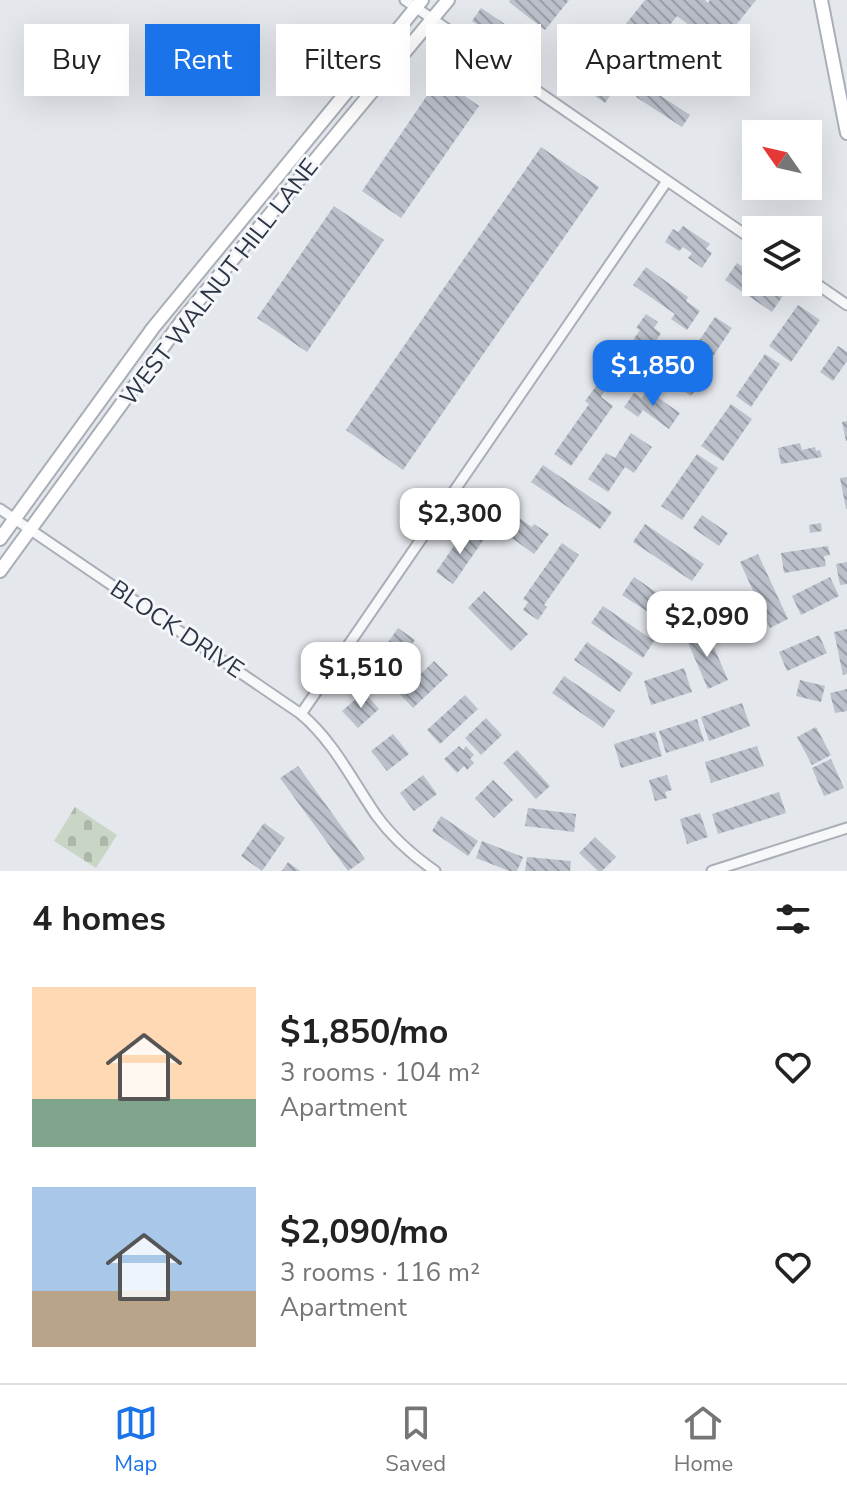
<!DOCTYPE html>
<meta charset="utf-8">
<style>
:root{--surface:#fff;--page:#f6f6f6;--text:#222;--muted:#767676;--line:#e0e0e0;--accent:#1a73e8}
body{margin:0;font-family:"Nunito Sans",sans-serif;background:var(--page);color:var(--text);height:100vh;display:flex;flex-direction:column;font-size:30px;white-space:nowrap}
*{box-sizing:border-box;margin:0}
p{font-size:26px;color:var(--muted)}
.icon{flex:none;width:44px;height:44px;fill:none;stroke:currentColor;stroke-width:2;stroke-linecap:round;stroke-linejoin:round}
.map{position:relative;height:871px;overflow:hidden}
.details{display:flex;flex-direction:column;background:var(--surface);flex:1}
.details>*{flex:none}
.hud{position:absolute;left:24px;top:24px;width:800px;height:72px;display:flex;gap:16px}
.needle{width:52px;rotate:304deg}
.tools{position:absolute;left:742px;top:120px;display:grid;gap:16px}
.tools a{display:grid;place-items:center;width:80px;height:80px;border-radius:0px;background:var(--surface);box-shadow:0 8px 32px #0002;font-size:40px}
.price{position:absolute;translate:-50% -68px;padding:0 18px;border-radius:16px;background:#fff;color:#222;font-size:26px;line-height:52px;filter:drop-shadow(0 2px 4px #0008)}
.price::after{content:'';position:absolute;left:50%;top:48px;width:24px;height:18px;margin-left:-12px;background:inherit;clip-path:polygon(0 0,100% 0,50% 100%)}
.price.on{background:var(--accent);color:#fff}
ul{padding:0;list-style:none}
li{display:flex;align-items:center;gap:24px;height:200px;padding:0 32px}
li span{display:grid;place-items:center;flex:none;width:224px;height:160px;border-radius:0px;color:#555}
li>.icon{margin-inline-start:auto}
span .icon{width:96px;height:96px;fill:#fffc;stroke-width:1}
li b{font-size:34px}
h2{display:flex;justify-content:space-between;align-items:center;height:96px;padding:0 32px;font-size:34px}
.pill{padding:0 28px;border-radius:0px;background:var(--surface);box-shadow:0 8px 32px #0002;font-size:28px;line-height:72px}
.pill.on{background:var(--accent);color:#fff}
.menu{display:flex;justify-content:space-around;align-items:center;height:112px;border-top:2px solid var(--line);background:var(--surface);font-size:22px;color:var(--muted)}
.menu a{display:grid;justify-items:center;gap:4px}
.menu .on{color:var(--accent)}
.map>svg:first-child{display:block}
.cemetery{fill:url(#cemetery-stones)}
.building{fill:url(#building-back-hatch)}
.lines{fill:none;stroke-linecap:round;stroke-linejoin:round}
.street-casing{stroke:#a9aeb7;stroke-width:13}
.secondary-casing{stroke:#a9aeb7;stroke-width:16}
.street{stroke:#f7f8fa;stroke-width:9}
.secondary{stroke:#fff;stroke-width:12}
.labels{text-anchor:middle;dominant-baseline:central;stroke-width:6;stroke-linejoin:round;paint-order:stroke}
.street-label{font-size:24px;fill:#2b3445;stroke:#f4f6f9}
</style>
<div class="map">
<svg width="847" height="871" viewBox="0 0 847 871">
<defs>
<pattern id="cemetery-stones" width="16" height="16" patternUnits="userSpaceOnUse" patternTransform="scale(2)"><rect width="16" height="16" fill="#c9d6c5"/><path d="M2 7V4a2 2 0 0 1 4 0v3zM10 15v-3a2 2 0 0 1 4 0v3z" fill="#adb8ab"/></pattern>
<pattern id="building-back-hatch" width="6" height="6" patternUnits="userSpaceOnUse" patternTransform="scale(2)"><rect width="6" height="6" fill="#bbc0ca"/><path d="M-1 5l2 2M0 0l6 6M5-1l2 2" fill="none" stroke="#989da6"/></pattern>
</defs>
<rect width="100%" height="100%" fill="#e4e7ec"/>
<!-- cemetery -->
<path class="cemetery" d="M75,807L117,835L96,868L54,841Z"/>
<!-- building -->
<g class="building">
<path d="M510,0H569L545,30L509,2Z"/>
<path d="M645,0H705L708,3L710,0H756L709,59L680,36L689,25L677,16L636,68L609,45Z"/>
<path d="M481,8L527,39L518,53L472,21Z"/>
<path d="M587,76L612,93L605,103L580,86Z"/>
<path d="M439,78L479,106L401,218L362,191Z"/>
<path d="M644,85L690,115L682,127L636,97Z"/>
<path d="M541,147L599,187L403,470L346,430Z"/>
<path d="M334,206L384,240L307,352L257,318Z"/>
<path d="M683,226L710,244L706,249L712,253L702,268L688,258L692,253L683,247L679,251L665,242L673,229L678,232Z"/>
<path d="M737,263L756,276V282H765L784,294L772,312L725,280Z"/>
<path d="M646,267L688,297L686,301L700,311L687,330L671,319L675,314L633,285Z"/>
<path d="M798,305L820,320L791,362L769,346Z"/>
<path d="M646,314L658,322L654,328L661,333L631,379L623,374L619,381L606,372L616,357L620,359L640,330L636,328Z"/>
<path d="M715,317L732,328L697,380L701,383L691,396L671,382Z"/>
<path d="M838,346L847,352V361L833,381L820,372Z"/>
<path d="M765,354L780,364L751,407L736,396Z"/>
<path d="M597,385L605,391L601,397L613,406L571,466L554,454L589,404L585,401Z"/>
<path d="M647,390L680,413L669,429L643,410L638,417L624,407L634,393L642,398Z"/>
<path d="M731,404L752,419L723,461L701,446Z"/>
<path d="M847,421V441H846L842,422Z"/>
<path d="M631,433L652,447L634,473L625,467L608,492L588,479L606,453L615,458Z"/>
<path d="M800,443L802,450L815,447L816,451L820,450L822,457L781,464L778,448Z"/>
<path d="M697,454L718,468L682,520L661,506Z"/>
<path d="M543,465L612,512L600,529L531,482Z"/>
<path d="M847,477V509H846L840,478Z"/>
<path d="M490,493L504,503L502,506L532,527L534,524L549,534L534,554L484,518L489,510L482,505Z"/>
<path d="M702,515L728,533L719,546L693,528Z"/>
<path d="M821,523L822,531L810,533L809,525Z"/>
<path d="M645,524L704,564L692,581L633,542Z"/>
<path d="M467,527L484,539L453,584L436,572Z"/>
<path d="M562,543L579,555L544,605L547,607L538,620L523,610L528,602L523,599Z"/>
<path d="M828,546L830,555L824,556L826,566L784,573L781,553Z"/>
<path d="M758,554L788,619L770,628L740,562Z"/>
<path d="M847,562V584L840,585L836,564Z"/>
<path d="M634,577L685,612L674,629L622,595Z"/>
<path d="M830,577L839,596L801,615L792,596Z"/>
<path d="M484,591L528,634L511,651L468,608Z"/>
<path d="M603,606L654,641L643,658L591,623Z"/>
<path d="M398,628L415,640L389,676L373,664Z"/>
<path d="M706,629L728,680L708,689L686,638Z"/>
<path d="M847,629V674L843,675L834,632Z"/>
<path d="M819,635L827,653L787,671L779,652Z"/>
<path d="M587,642L633,673L620,692L574,660Z"/>
<path d="M434,661L448,675L413,708L400,694Z"/>
<path d="M684,668L692,692L651,705L644,681Z"/>
<path d="M564,676L615,711L603,728L552,693Z"/>
<path d="M800,680L825,686L821,702L796,696Z"/>
<path d="M847,689V711L835,713L830,693Z"/>
<path d="M364,692L379,709L358,728L342,711Z"/>
<path d="M465,695L478,709L440,744L427,730Z"/>
<path d="M742,703L750,726L709,741L701,717Z"/>
<path d="M486,718L502,735L481,755L465,738Z"/>
<path d="M697,719L704,741L666,753L659,731Z"/>
<path d="M816,727L831,755L812,765L797,737Z"/>
<path d="M655,732L662,756L621,768L614,744Z"/>
<path d="M393,734L409,754L387,771L371,751Z"/>
<path d="M459,746L463,750L466,746L474,755L470,759L474,763L467,770L464,766L457,773L444,759Z"/>
<path d="M757,746L764,766L711,783L705,762Z"/>
<path d="M517,750L550,786L536,799L503,763Z"/>
<path d="M831,759L844,788L824,796L812,768Z"/>
<path d="M298,766L365,859L348,871L280,778Z"/>
<path d="M423,775L437,794L414,811L400,793Z"/>
<path d="M667,775L672,790L665,792L667,798L655,801L649,780Z"/>
<path d="M493,780L513,800L494,818L475,798Z"/>
<path d="M779,792L786,813L718,834L712,814Z"/>
<path d="M528,808L576,814L574,832L525,826Z"/>
<path d="M700,813L708,837L687,844L680,819Z"/>
<path d="M441,816L478,841L468,856L432,831Z"/>
<path d="M264,823L285,838L262,871L241,856Z"/>
<path d="M595,837L616,857L602,871H598L579,853Z"/>
<path d="M482,841L523,857L517,871H509L476,858Z"/>
<path d="M527,857L571,861L570,871H525Z"/>
<path d="M288,862L300,871H282Z"/>
</g>
<g class="lines">
<!-- street casing -->
<g class="street-casing">
<g id="street">
<path d="M405,0L756,242"/>
<path d="M808,278L847,305"/>
<path d="M0,509L301,714C334,742 352,780 376,815C392,837 412,855 435,871"/>
<path d="M301,714L667,181"/>
<path d="M712,871L847,828"/>
</g>
</g>
<!-- secondary casing -->
<g class="secondary-casing">
<g id="secondary">
<path d="M821,0L847,133"/>
<path d="M0,539L153,328L422,0"/>
<path d="M0,571L184,318L448,0"/>
</g>
</g>
<!-- street -->
<use href="#street" class="street"/>
<!-- secondary -->
<use href="#secondary" class="secondary"/>
</g>
<g class="labels">
<!-- street labels -->
<g class="street-label">
<text transform="translate(219 282) rotate(-52)">WEST WALNUT HILL LANE</text>
<text transform="translate(177 629) rotate(34)">BLOCK DRIVE</text>
</g>
</g>
</svg>
<div class="tools">
<a><svg class="needle" viewBox="-14 -14 28 28"><path d="M0-13l5 13h-10z" fill="#e53935"/><path d="M0 13l5-13h-10z" fill="#767676"/></svg></a>
<a><svg class="icon" aria-label="layers" viewBox="0 0 24 24"><path d="M12 4l9 5-9 5-9-5zM3 14l9 5 9-5"/></svg></a>
</div>
<b class="price on" style="left:653px;top:408px">$1,850</b>
<b class="price" style="left:460px;top:556px">$2,300</b>
<b class="price" style="left:707px;top:659px">$2,090</b>
<b class="price" style="left:361px;top:710px">$1,510</b>
<div class="hud">
<a class="pill">Buy</a>
<a class="pill on">Rent</a>
<a class="pill">Filters</a>
<a class="pill">New</a>
<a class="pill">Apartment</a>
</div>
</div>
<section class="details">
<h2>4 homes<svg class="icon" aria-label="filters" viewBox="0 0 24 24"><path d="M4 7h16M4 17h16"/><circle cx="9" cy="7" r="2"/><circle cx="15" cy="17" r="2"/></svg></h2>
<ul>
<li><span style="background:linear-gradient(#ffd9b3 70%,#7fa58c 0)"><svg class="icon" aria-label="home" viewBox="0 0 24 24"><path d="M3 11l9-7 9 7M6 9v11h12V9"/></svg></span><div><b>$1,850/mo</b><p>3 rooms · 104 m²</p><p>Apartment</p></div><svg class="icon" aria-label="heart" viewBox="0 0 24 24"><path d="M12 20l-8-8c-3-5 5-10 8-4 3-6 11-1 8 4z"/></svg></li>
<li><span style="background:linear-gradient(#a9c7e8 65%,#b9a48a 0)"><svg class="icon" aria-label="home" viewBox="0 0 24 24"><path d="M3 11l9-7 9 7M6 9v11h12V9"/></svg></span><div><b>$2,090/mo</b><p>3 rooms · 116 m²</p><p>Apartment</p></div><svg class="icon" aria-label="heart" viewBox="0 0 24 24"><path d="M12 20l-8-8c-3-5 5-10 8-4 3-6 11-1 8 4z"/></svg></li>
</ul>
</section>
<nav class="menu">
<a class="on"><svg class="icon" aria-label="map" viewBox="0 0 24 24"><path d="M3 6l6-2 6 2 6-2v14l-6 2-6-2-6 2zM9 4v14M15 6v14"/></svg>Map</a>
<a><svg class="icon" aria-label="saved" viewBox="0 0 24 24"><path d="M7 4h10v16l-5-4-5 4z"/></svg>Saved</a>
<a><svg class="icon" aria-label="home" viewBox="0 0 24 24"><path d="M3 11l9-7 9 7M6 9v11h12V9"/></svg>Home</a>
</nav>
